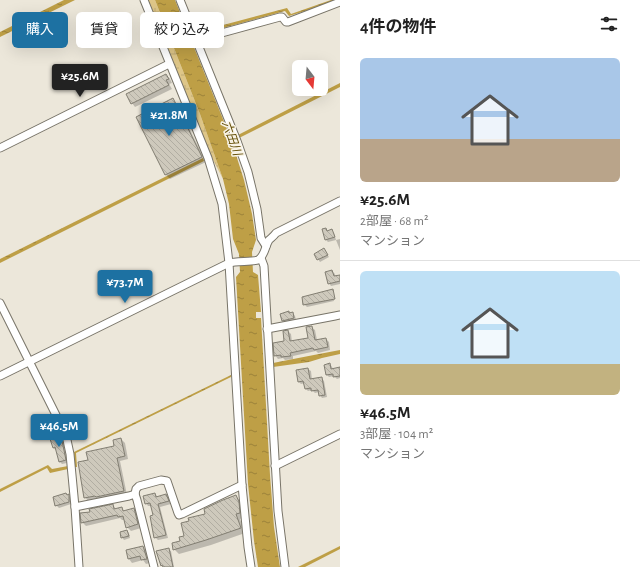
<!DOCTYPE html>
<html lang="ja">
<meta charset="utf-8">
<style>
:root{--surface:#fff;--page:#f2f2f2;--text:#222;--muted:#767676;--line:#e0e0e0;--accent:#1d71a2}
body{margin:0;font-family:"Alegreya Sans","Noto Sans JP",sans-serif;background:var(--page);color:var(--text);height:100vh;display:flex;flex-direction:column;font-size:15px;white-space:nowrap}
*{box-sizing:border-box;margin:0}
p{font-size:13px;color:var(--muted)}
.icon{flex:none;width:22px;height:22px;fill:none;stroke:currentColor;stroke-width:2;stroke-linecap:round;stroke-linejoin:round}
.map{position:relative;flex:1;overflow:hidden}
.panel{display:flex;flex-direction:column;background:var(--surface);width:300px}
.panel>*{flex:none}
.hud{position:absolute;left:12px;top:12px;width:268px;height:36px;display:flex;gap:8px}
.needle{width:26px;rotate:164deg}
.tools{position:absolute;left:292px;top:60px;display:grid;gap:8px}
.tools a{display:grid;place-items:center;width:36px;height:36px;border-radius:6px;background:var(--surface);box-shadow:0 4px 16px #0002;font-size:20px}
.price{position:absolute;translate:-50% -34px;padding:0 9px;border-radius:4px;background:var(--accent);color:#fff;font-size:13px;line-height:26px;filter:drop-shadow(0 1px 2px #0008)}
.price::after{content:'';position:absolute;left:50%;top:24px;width:12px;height:9px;margin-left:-6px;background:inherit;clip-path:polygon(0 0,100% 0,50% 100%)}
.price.current{background:#222;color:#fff}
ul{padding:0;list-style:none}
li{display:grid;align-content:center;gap:8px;height:212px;padding:0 20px}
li+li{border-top:1px solid var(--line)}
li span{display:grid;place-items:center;height:124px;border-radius:6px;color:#555}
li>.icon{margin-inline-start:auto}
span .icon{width:72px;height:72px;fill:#fffc;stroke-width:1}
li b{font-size:17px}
h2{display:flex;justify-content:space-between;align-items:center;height:48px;padding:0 20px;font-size:17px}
.tag{padding:0 14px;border-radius:6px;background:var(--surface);box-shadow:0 4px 16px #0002;font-size:14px;line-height:36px}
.tag.current{background:var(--accent);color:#fff}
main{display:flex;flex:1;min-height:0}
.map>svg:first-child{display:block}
.wetland{fill:url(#wetland-marsh)}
.water{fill:url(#water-ripples)}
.shadow{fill:#0003}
.building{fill:url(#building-back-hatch);stroke:#827e72}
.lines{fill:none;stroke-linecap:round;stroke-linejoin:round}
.minor-casing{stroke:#787468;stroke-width:9}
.minor{stroke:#fff;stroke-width:7}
.labels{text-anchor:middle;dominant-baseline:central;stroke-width:3;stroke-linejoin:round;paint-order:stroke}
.water-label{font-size:12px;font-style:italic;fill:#634d04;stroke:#f9f4e7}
</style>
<main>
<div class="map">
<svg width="340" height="567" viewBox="0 0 340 567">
<defs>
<pattern id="wetland-marsh" width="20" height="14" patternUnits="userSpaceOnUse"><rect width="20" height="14" fill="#dec688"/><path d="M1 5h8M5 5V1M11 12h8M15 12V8" fill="none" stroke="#bfaa75"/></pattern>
<pattern id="water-ripples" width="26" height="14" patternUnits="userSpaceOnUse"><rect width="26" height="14" fill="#be9f46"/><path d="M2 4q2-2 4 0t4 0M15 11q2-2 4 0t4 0" fill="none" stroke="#9b823a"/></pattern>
<pattern id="building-back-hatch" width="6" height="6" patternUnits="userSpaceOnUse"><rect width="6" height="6" fill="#cec9bc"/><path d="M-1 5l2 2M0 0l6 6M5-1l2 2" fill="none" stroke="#b1ada2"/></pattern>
</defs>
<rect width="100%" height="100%" fill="#ece7da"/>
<!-- wetland -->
<path class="wetland" d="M148,0H155L200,114L223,179L210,154Z"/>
<!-- water -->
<g class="water">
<path d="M64,0H75L0,37V32Z"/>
<path d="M155,0H175L231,139L244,180L252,214L256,240L252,252L253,272L258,275L261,312H256V318H261L270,475L274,527L280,567H258L254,541L248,484L236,277L240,272L239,254L233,239L229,204L223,179L200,114Z"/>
<path d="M331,0H337L325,5L289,16L285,11L198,35L197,32L287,8L291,14Z"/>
<path d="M340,83V87L239,138L238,135Z"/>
<path d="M203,158L204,161L0,263V259Z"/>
<path d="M340,350V354L322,358L309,362L273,367V363C295,359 317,354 340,350Z"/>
<path d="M231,375V377L76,453L77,467H75L74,452Z"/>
<path d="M48,465L52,469L68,466V469L50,473L47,468L0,492V489Z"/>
<path d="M340,546V549L305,567H298Z"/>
</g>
<!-- shadow -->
<g class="shadow">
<path d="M166,75L170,79L172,83L169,84L172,89L135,107L132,103Z"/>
<path d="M172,100L177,104L206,162L170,179L166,175Z"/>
<path d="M326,229L328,232L332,231L334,233L336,240L340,239V250L336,240L328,242L326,240L323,230Z"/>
<path d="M324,250L329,257L320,262L318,259Z"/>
<path d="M332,271L335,274V277L340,276V284L331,286L329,283Z"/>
<path d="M332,290L334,291H332L334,301L307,307L304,304Z"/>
<path d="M289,313L290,314L293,313L295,316L296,320L285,323L283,320Z"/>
<path d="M311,327L315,330L317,340L326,339L329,342L330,350L318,353L316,351L293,356V359L285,360L283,358L278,359L275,355L285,342L288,331L291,334L292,342L310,338Z"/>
<path d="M330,364L332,367L333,369L340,368V378L337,379L334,376L329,377L327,375Z"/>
<path d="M308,369L311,371L312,380L322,379L324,381L327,397L322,398L320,395L319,392L315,393L312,390L308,391L305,388V383L301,384L298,381Z"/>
<path d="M60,437L62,439L64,445L67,463L62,464L60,462L57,450H56L53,448Z"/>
<path d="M121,439L125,443L128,459L120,461L127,495L88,501L85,497L89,461L115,446Z"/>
<path d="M155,494L158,497L166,495L169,498L171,504L160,507L168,538L158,540L155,537V515L152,506H148L146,503Z"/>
<path d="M68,495L71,498V504L59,508L56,505Z"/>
<path d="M236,496L240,501L244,517L240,519L245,533L211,545L179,554L174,549L206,514Z"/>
<path d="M113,505L116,509L121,508L126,512L134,509L137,513L141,528L131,531L127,527L125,520H122L120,518L86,526L82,522L91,513Z"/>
<path d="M127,531L129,533L130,538L124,540L122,537Z"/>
<path d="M143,547L147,551L150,563L146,564L143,560L132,563L129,559Z"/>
<path d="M168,549L171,551L174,567H163L162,565Z"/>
</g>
<!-- building -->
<g class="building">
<path d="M166,74L169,79L166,80L169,85L131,104L126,94Z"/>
<path d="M173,98L202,157L165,175L136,117Z"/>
<path d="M326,228L327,231L332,229L335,237L325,240L322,229Z"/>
<path d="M324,248L328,255L317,260L314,254Z"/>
<path d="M332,270L334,276L340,275V281L328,284L325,272Z"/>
<path d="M333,289L335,299L303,305L302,297Z"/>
<path d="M289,311V313L293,312L294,318L282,321L280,314Z"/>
<path d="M312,326L315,340L326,338L328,347L314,350L313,348L290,353L291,356L281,357V355L274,356L273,343L284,341L283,331L288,330L290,341L308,338L306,327Z"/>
<path d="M330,363L331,369L340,367V376L333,377V374L326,375L324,365Z"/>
<path d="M308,368L310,379L322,377L325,395L319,396L318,390L311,391V388L305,389L303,381L298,382L296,370Z"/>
<path d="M60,436L62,441L66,460L59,462L55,447L53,448L50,439Z"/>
<path d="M121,438L125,456L117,458L124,491L96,497L95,496L84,498L78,462L88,460L86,452L114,446L113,440Z"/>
<path d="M66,493L67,495L69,494V502L55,506L53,497Z"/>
<path d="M155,493L156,497L166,494L169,501L158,504L166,535L154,538L150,516L153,515L150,503L145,504L143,496Z"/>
<path d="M236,495L239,502L240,513L236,514L241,528L206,540L173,550L172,543L180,541L179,537L184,536L181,523L189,521L188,518L205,514L204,509L223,500Z"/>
<path d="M113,504L114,509L122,507L123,511L134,508L138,524L126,528L123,516L118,517L117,515L81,523L80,513L90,512L89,509Z"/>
<path d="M127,530L129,536L121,538L120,532Z"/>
<path d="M143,546L147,559L141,560L140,556L128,559L126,550Z"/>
<path d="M169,548L173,567H163L162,565L161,566L156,551Z"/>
</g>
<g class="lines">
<!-- minor casing -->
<g class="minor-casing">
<g id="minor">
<path d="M144,0L208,158L222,204L229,263L242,485L248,547L251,567"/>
<path d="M180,0L237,141L248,172L257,209L261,238L266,246"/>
<path d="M196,40L280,17H282L286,22H288L340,2"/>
<path d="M0,148L169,64"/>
<path d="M261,258L264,266L278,511L285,567"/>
<path d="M0,303L63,429L67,440L70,454L75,507L79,567"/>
<path d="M267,329L335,316L340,315"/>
<path d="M0,376L229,263C236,261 253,262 258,260C265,256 265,246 269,240C271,238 274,236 276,233L340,201"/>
<path d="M275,466L340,434"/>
<path d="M135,494L137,500L154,567"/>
<path d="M75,507L129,496L135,494L136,489L139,486L161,480L167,481L178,513L179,515L182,514L242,485"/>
</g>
</g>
<!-- minor -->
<use href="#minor" class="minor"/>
</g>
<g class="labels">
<!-- water labels -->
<g class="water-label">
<text transform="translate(232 138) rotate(71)">六田川</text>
</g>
</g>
</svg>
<div class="tools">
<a><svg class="needle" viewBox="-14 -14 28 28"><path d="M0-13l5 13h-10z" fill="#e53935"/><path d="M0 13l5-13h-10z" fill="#767676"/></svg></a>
</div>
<b class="price current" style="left:80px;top:98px">¥25.6M</b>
<b class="price" style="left:169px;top:137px">¥21.8M</b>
<b class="price" style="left:125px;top:304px">¥73.7M</b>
<b class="price" style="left:59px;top:448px">¥46.5M</b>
<div class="hud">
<a class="tag current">購入</a>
<a class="tag">賃貸</a>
<a class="tag">絞り込み</a>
</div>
</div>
<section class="panel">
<h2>4件の物件<svg class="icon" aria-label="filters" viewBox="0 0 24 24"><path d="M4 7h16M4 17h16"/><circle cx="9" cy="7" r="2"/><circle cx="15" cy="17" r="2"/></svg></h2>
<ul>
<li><span style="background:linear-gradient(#a9c7e8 65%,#b9a48a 0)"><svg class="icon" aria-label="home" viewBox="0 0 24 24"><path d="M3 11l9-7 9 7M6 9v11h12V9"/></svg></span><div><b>¥25.6M</b><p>2部屋 · 68 m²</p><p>マンション</p></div></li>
<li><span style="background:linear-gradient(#bfe0f5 75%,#c2b280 0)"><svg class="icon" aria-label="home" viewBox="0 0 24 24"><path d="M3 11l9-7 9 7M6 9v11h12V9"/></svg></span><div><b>¥46.5M</b><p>3部屋 · 104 m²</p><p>マンション</p></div></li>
</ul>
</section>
</main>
